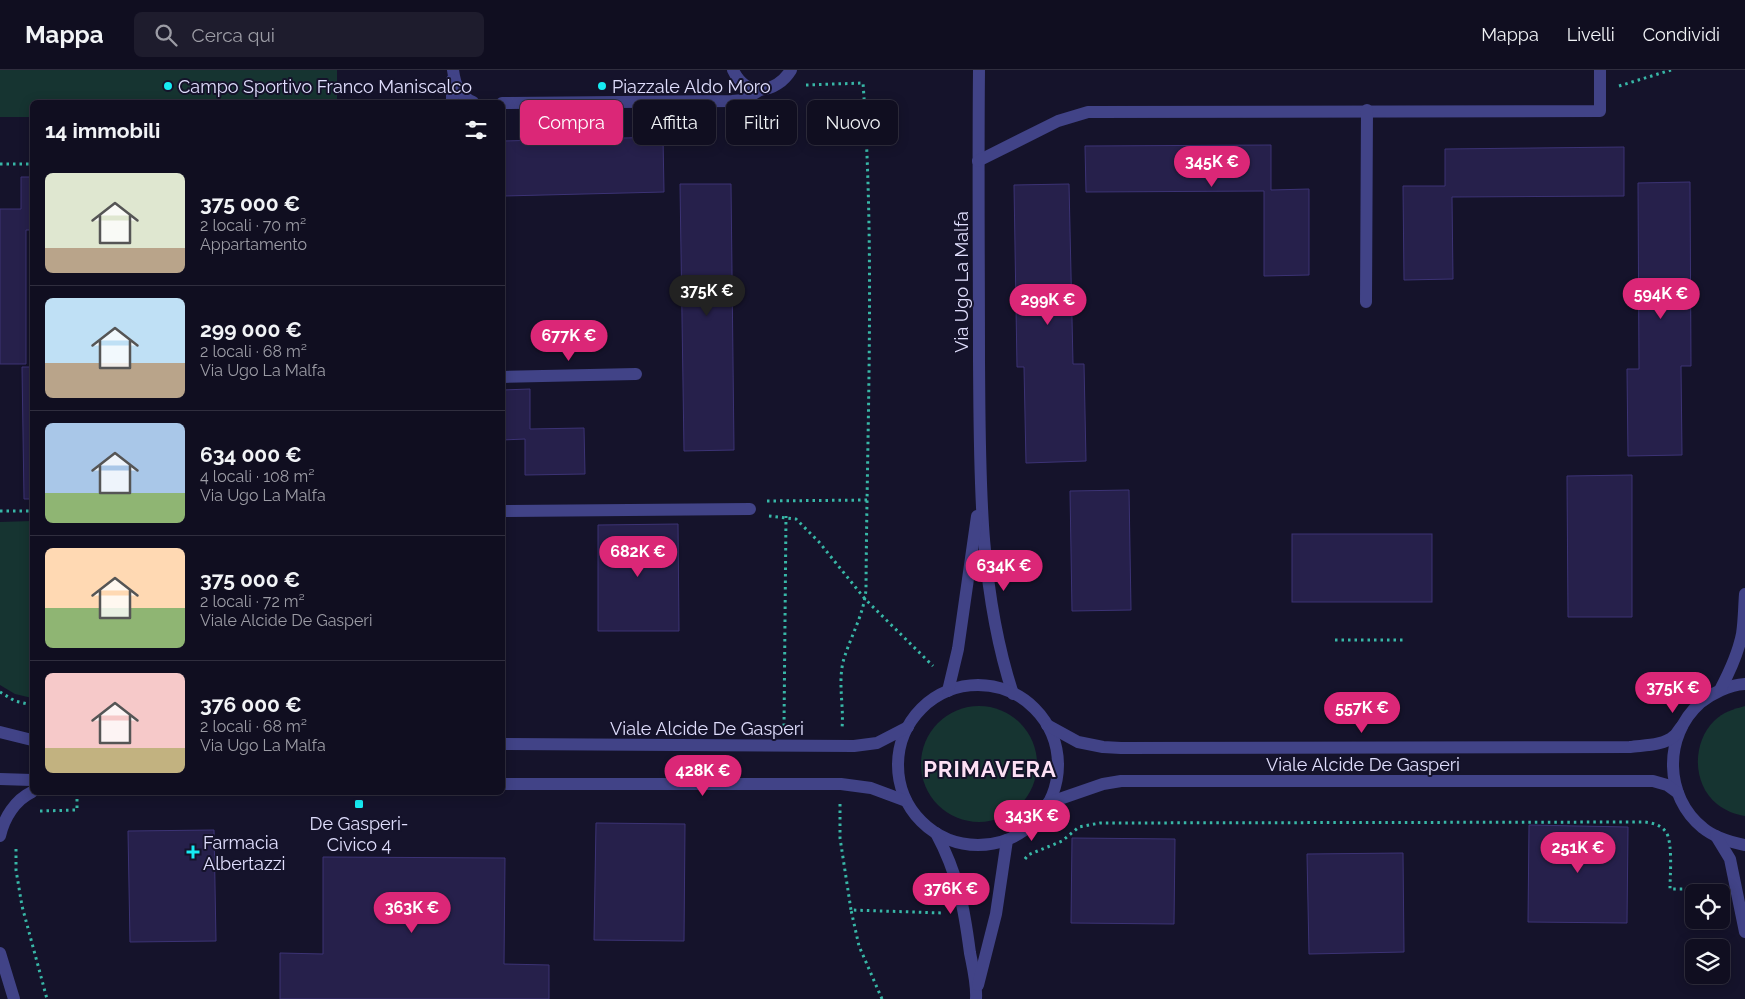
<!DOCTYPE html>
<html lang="it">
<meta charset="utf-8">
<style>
:root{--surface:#100e20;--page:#1e1c2d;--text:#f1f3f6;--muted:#9c9ca5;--line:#302e3e;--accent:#db2777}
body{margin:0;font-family:Raleway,sans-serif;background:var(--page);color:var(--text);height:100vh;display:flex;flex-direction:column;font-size:19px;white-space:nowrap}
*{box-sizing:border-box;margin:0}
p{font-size:16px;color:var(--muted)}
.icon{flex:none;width:28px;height:28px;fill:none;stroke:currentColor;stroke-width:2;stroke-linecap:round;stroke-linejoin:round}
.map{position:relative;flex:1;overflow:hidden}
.sheet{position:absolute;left:30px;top:30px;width:475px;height:695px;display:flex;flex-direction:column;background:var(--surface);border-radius:8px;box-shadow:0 2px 12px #0003,0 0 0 1px var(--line)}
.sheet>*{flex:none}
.hud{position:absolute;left:520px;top:30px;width:475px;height:45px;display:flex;gap:10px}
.tools{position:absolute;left:1685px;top:814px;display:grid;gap:10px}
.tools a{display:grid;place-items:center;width:45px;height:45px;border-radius:8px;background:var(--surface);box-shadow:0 2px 12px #0003,0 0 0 1px var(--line);font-size:25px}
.price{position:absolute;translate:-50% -42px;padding:0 11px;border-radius:18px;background:var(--accent);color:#fff;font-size:16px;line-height:32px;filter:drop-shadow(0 1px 2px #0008)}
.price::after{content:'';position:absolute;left:50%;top:30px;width:15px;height:11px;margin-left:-8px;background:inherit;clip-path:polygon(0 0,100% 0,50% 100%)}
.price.active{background:#222;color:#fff}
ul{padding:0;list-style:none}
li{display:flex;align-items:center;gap:15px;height:125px;padding:0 15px}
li+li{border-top:1px solid var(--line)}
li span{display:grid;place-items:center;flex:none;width:140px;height:100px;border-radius:8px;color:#555}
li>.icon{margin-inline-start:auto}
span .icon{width:60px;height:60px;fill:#fffc;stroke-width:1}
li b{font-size:21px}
h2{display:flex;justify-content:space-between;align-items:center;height:60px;padding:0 15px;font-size:21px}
.tag{padding:0 18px;border-radius:8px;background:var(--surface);box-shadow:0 2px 12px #0003,0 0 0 1px var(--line);font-size:18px;line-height:45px}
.tag.active{background:var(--accent);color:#fff}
header{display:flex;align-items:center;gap:30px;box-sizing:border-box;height:70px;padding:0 25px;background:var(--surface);border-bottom:1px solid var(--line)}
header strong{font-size:24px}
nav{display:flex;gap:28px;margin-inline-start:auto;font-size:18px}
.search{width:350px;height:45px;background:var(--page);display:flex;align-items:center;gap:12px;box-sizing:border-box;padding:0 18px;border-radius:8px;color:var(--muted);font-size:19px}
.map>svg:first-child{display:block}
.green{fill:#163431}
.building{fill:#26204b;stroke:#3c3375}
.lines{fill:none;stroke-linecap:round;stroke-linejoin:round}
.path{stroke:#38b7a7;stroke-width:3;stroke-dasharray:2.5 4;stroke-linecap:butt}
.minor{stroke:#414387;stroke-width:12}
.poi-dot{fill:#16ebf2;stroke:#15132b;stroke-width:2}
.labels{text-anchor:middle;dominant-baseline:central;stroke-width:4;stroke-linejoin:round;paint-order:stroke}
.poi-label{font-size:18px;fill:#e0defd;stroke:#15132b;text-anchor:start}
.street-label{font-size:18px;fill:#e0defd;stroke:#15132b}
.district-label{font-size:22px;font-weight:bold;letter-spacing:1px;fill:#fde0f5;stroke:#15132b}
</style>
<header>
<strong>Mappa</strong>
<div class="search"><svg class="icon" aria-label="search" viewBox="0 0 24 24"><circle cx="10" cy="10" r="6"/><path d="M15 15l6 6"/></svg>Cerca qui</div>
<nav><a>Mappa</a><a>Livelli</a><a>Condividi</a></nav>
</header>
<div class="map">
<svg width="1745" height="929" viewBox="0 0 1745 929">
<rect width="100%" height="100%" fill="#15132b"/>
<!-- green -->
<g class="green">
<path d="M0,0H337V32H32V47H0Z"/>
<path d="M32,451V628L15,624L0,615V452Z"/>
<circle cx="979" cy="694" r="58"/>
<path d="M1745,636V746C1734,744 1726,741 1717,734C1692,714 1692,673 1714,651C1723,642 1734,639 1745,636Z"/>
</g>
<!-- building -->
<g class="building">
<path d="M663,67L664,122L504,126L503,71Z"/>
<path d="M1271,75V120L1309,119V205L1264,206V121L1086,122L1085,76Z"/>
<path d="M1624,77V126L1452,127L1453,209L1404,210L1403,116H1445V79Z"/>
<path d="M21,107H32V160H26V294H0V139H21Z"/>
<path d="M1690,112L1691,296H1681L1682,385L1628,386L1627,299H1639L1638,113Z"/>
<path d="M680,114H731L734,380L684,381Z"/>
<path d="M1069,114L1073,294H1084L1086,391L1026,393L1024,297H1017L1014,115Z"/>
<path d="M22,297H32V429H24Z"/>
<path d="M530,319V359L584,358L585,404L525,405V369L502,370V320Z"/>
<path d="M1632,405V547H1568L1567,406Z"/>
<path d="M1129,420L1131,540L1072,541L1070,421Z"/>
<path d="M678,454L679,561H598V455Z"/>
<rect x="1292" y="464" width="140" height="68"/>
<path d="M596,753L685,754L684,871L594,870Z"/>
<path d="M1529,755L1628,757L1627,853L1528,852Z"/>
<path d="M214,760L216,871L130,872L128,761Z"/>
<path d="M1072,768L1175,769L1174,854L1071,853Z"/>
<path d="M1403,783L1404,882L1309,884L1307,784Z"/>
<path d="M323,787L505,788L504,894L549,895V929H280V883L323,884Z"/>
</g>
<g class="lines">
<!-- path -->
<g class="path">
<path d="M806,15L863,13C875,181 867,351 866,519C864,545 850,567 843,592C838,615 844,636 842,658"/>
<path d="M1619,16L1671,0"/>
<path d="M0,94H32"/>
<path d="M767,431L867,430"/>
<path d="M0,441H32"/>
<path d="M769,446L796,449L819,472L865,529L933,596"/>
<path d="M1335,570H1403"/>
<path d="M0,622L15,631L32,635"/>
<path d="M784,656L786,446"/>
<path d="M840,734V768L851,840"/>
<path d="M40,741L77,740V722"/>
<path d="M16,779V800L22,836L47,929"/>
<path d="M1025,789L1028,785L1062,771L1079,757L1100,753L1645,752C1653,753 1661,755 1666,762C1673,773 1670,805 1670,819H1717"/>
<path d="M882,929L859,876L851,840L943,843"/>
</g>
<!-- minor -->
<g class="minor">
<path d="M453,0C455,15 459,26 473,32"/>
<path d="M733,0C746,28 776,24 791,0"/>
<path d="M979,0C978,97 979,194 979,291C980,403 978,517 1013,624"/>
<path d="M452,32V10"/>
<path d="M502,33L732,31L744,30L760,20"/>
<path d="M978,91L1058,51L1088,42L1600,41V0"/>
<path d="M1366,232L1367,40"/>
<path d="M502,307L636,304"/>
<path d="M502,441L750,439"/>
<path d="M1745,614C1729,615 1712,623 1700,633C1663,666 1664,727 1703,758C1715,768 1730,772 1745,775"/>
<circle cx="978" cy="695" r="80"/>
<path d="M1720,620C1729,603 1738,584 1742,564C1744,551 1744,537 1745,524"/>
<path d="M948,621L958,579L977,446"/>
<path d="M1047,655L1078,672L1103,677L1121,678L1630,677C1643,675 1663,676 1674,666C1677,664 1679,659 1682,656"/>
<path d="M0,662L32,670"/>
<path d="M502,674L854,676L877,673L908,657"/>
<path d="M0,709L32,710"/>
<path d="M502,714H841L871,718L906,731"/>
<path d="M1048,733L1103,714L1121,711H1653L1667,715L1678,723"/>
<path d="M936,763C958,804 964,837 970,883C973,898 977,914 976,929"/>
<path d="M0,766C4,748 15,730 32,722"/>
<path d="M1716,766L1730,789L1745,862"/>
<path d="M0,883L14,929"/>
<path d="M978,915L996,844L1007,770"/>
</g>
</g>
<!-- markers -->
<g class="poi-dot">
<circle cx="168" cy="16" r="5"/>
<circle cx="602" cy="16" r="5"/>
<rect x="354" y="729" width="10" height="10" rx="2.5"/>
<path d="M190.5 774.5h5v5h5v5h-5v5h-5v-5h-5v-5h5z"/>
</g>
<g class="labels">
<!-- poi labels -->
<g class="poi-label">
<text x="178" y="16">Campo Sportivo Franco Maniscalco</text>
<text x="612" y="16">Piazzale Aldo Moro</text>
<text x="359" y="753" text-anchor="middle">De Gasperi-<tspan x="359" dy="21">Civico 4</tspan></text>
<text x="203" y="772">Farmacia<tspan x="203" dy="21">Albertazzi</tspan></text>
</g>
<!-- street labels -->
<g class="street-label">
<text transform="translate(961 212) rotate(-90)">Via Ugo La Malfa</text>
<text x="707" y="658">Viale Alcide De Gasperi</text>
<text x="1363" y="694">Viale Alcide De Gasperi</text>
</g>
<!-- district labels -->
<g class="district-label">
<text x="990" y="699">PRIMAVERA</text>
</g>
</g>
</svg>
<div class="tools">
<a><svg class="icon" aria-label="locate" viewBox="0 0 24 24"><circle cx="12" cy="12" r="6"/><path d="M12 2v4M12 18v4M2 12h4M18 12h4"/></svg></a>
<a><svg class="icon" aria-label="layers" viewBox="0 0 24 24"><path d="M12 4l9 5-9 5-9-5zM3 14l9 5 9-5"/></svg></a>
</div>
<b class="price" style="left:1212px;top:118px">345K €</b>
<b class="price active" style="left:707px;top:247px">375K €</b>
<b class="price" style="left:1661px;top:250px">594K €</b>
<b class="price" style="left:1048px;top:256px">299K €</b>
<b class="price" style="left:569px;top:292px">677K €</b>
<b class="price" style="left:638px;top:508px">682K €</b>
<b class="price" style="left:1004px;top:522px">634K €</b>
<b class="price" style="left:1673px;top:644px">375K €</b>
<b class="price" style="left:1362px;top:664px">557K €</b>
<b class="price" style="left:703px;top:727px">428K €</b>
<b class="price" style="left:1032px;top:772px">343K €</b>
<b class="price" style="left:1578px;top:804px">251K €</b>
<b class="price" style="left:951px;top:845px">376K €</b>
<b class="price" style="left:412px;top:864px">363K €</b>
<div class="hud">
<a class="tag active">Compra</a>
<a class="tag">Affitta</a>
<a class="tag">Filtri</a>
<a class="tag">Nuovo</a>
</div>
<section class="sheet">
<h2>14 immobili<svg class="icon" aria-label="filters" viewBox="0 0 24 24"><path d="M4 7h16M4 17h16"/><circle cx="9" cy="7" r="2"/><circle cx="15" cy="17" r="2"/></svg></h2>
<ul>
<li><span style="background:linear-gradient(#dfe7d0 75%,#b9a48a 0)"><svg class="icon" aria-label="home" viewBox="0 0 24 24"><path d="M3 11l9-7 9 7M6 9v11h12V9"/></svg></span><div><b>375 000 €</b><p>2 locali · 70 m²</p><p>Appartamento</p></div></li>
<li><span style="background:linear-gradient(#bfe0f5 65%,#b9a48a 0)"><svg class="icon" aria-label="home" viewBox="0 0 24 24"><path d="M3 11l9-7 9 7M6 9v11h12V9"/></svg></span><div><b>299 000 €</b><p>2 locali · 68 m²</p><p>Via Ugo La Malfa</p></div></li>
<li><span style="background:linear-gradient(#a9c7e8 70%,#8fb573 0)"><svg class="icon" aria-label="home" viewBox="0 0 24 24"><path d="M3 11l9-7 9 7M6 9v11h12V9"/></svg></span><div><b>634 000 €</b><p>4 locali · 108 m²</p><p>Via Ugo La Malfa</p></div></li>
<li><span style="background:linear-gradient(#ffd9b3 60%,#8fb573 0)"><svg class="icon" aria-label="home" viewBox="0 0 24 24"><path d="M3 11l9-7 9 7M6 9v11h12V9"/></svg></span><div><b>375 000 €</b><p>2 locali · 72 m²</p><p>Viale Alcide De Gasperi</p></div></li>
<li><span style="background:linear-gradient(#f6c9c9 75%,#c2b280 0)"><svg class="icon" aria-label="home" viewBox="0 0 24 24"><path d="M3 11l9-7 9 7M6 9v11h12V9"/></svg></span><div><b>376 000 €</b><p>2 locali · 68 m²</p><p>Via Ugo La Malfa</p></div></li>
</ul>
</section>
</div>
